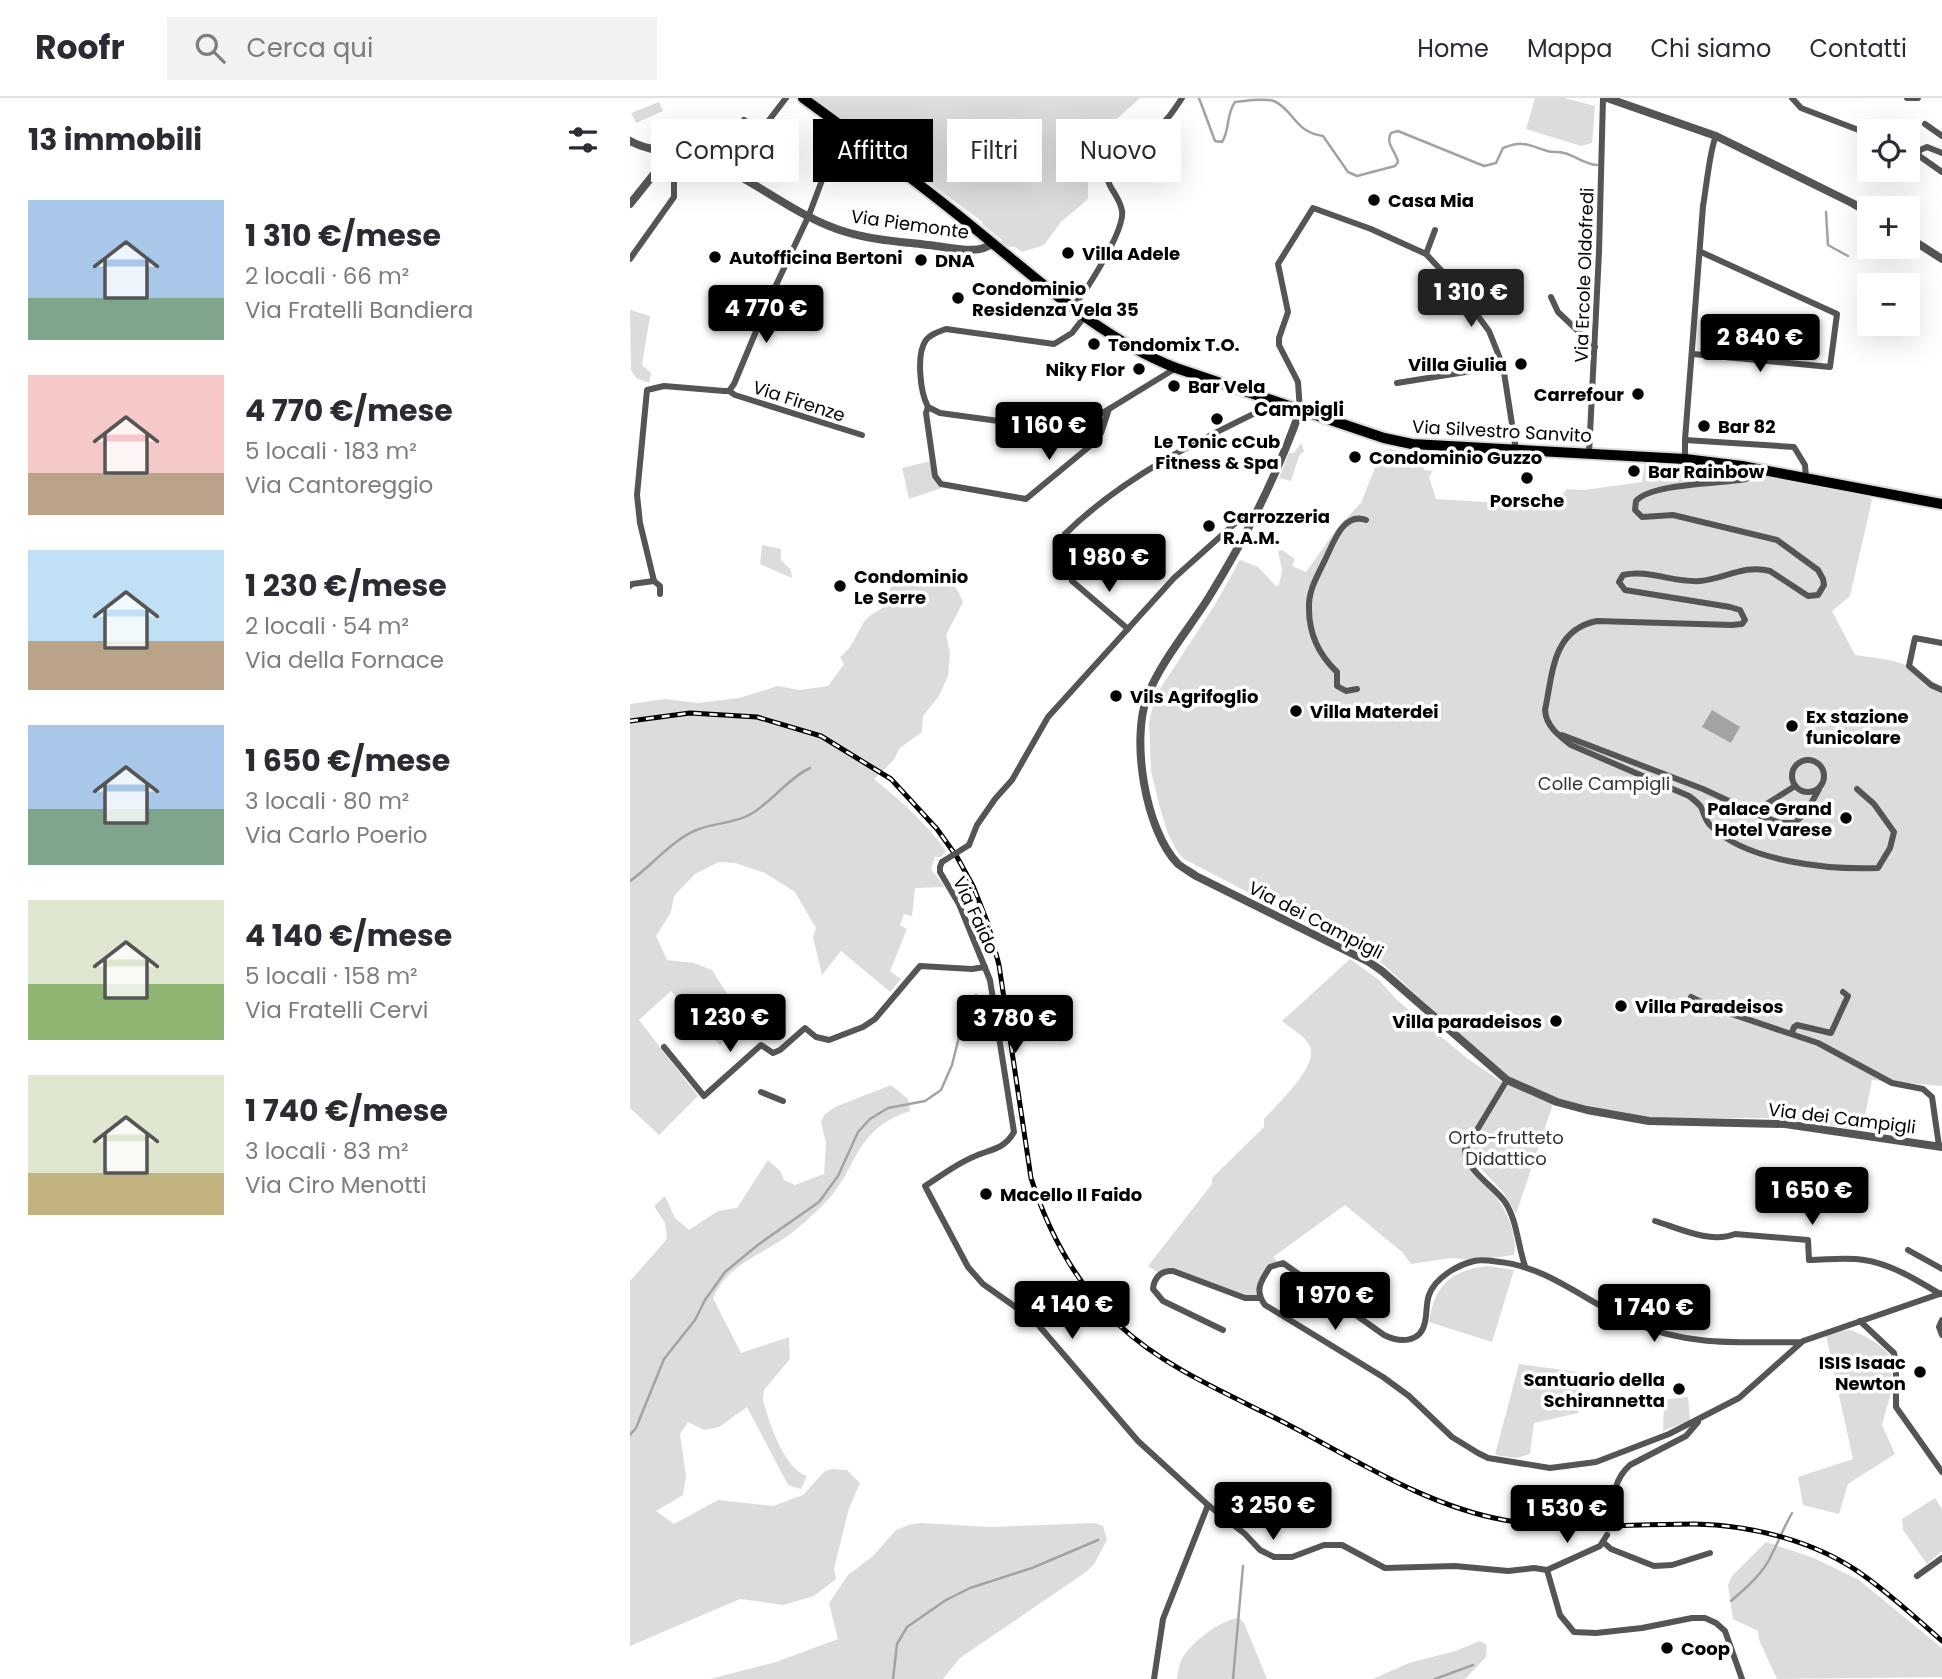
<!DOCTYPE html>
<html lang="it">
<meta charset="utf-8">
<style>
:root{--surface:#fff;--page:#f2f2f3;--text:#2b2b33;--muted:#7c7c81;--line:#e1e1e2;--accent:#000}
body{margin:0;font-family:Poppins,sans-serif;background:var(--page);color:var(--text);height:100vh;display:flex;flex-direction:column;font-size:26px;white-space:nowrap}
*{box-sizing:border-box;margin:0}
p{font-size:23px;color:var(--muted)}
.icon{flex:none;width:38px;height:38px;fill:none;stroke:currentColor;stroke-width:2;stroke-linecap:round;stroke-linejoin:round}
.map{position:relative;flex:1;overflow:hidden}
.sheet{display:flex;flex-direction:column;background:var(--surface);width:630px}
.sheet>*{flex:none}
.top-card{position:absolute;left:21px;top:21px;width:665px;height:63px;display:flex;gap:14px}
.tools{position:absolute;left:1227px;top:21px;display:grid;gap:14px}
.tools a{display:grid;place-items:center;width:63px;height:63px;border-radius:0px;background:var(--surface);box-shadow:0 7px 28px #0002;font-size:35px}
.price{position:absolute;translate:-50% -60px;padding:0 16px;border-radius:7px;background:var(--accent);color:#fff;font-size:23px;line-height:46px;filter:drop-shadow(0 2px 4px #0008)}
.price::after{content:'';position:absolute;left:50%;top:42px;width:21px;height:16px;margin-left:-10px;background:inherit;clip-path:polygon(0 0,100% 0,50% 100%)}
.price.on{background:#222;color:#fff}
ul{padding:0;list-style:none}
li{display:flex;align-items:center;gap:21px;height:175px;padding:0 28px}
li span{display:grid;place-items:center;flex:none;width:196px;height:140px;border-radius:0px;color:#555}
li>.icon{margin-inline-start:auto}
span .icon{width:84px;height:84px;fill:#fffc;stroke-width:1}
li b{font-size:30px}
h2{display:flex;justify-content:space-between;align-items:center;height:84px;padding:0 28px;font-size:30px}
.chip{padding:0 24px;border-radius:0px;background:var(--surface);box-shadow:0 7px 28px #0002;font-size:24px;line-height:63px}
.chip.on{background:var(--accent);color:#fff}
header{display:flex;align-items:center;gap:42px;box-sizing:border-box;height:98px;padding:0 35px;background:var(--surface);border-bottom:2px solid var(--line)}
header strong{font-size:33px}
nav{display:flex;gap:38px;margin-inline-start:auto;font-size:24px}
.search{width:490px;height:63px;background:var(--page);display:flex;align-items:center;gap:18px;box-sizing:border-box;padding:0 24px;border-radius:0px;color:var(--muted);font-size:26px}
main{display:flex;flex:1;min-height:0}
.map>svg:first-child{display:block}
.green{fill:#dcdcdc}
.water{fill:#a3a3a3}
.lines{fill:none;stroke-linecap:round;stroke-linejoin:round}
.stream{stroke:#a3a3a3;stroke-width:2.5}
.minor-tunnel{stroke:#d9d9d9;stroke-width:6;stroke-dasharray:6 3;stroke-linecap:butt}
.primary-casing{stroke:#dbdbdb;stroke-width:14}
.minor{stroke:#555;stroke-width:6}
.tertiary{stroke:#555;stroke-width:8}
.primary{stroke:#000;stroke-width:10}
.rail-casing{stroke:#000;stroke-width:5}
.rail{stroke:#fff;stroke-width:2.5;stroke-dasharray:8;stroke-linecap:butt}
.minor-bridge{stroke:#555;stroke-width:6}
.poi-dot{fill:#000;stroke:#fff;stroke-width:2.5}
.labels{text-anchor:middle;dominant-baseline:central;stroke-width:7;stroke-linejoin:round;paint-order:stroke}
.poi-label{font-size:18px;font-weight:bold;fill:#000;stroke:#fff;text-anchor:start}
.street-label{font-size:18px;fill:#000;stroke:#fff}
.park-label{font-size:18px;fill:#333;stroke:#fff}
.neighbourhood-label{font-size:19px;font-weight:bold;fill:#000;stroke:#fff}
</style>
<header>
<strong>Roofr</strong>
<div class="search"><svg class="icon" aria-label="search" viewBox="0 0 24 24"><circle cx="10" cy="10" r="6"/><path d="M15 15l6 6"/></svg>Cerca qui</div>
<nav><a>Home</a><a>Mappa</a><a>Chi siamo</a><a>Contatti</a></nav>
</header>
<main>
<section class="sheet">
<h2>13 immobili<svg class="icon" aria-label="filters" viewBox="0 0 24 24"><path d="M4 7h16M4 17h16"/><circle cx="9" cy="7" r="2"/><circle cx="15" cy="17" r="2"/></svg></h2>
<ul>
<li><span style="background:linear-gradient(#a9c7e8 70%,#7fa58c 0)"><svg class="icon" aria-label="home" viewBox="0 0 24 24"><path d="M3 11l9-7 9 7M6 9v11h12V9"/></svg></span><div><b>1 310 €/mese</b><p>2 locali · 66 m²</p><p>Via Fratelli Bandiera</p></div></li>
<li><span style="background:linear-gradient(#f6c9c9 70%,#b9a48a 0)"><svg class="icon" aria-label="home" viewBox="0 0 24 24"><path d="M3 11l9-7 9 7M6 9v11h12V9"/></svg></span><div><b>4 770 €/mese</b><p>5 locali · 183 m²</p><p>Via Cantoreggio</p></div></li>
<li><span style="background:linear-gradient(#bfe0f5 65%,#b9a48a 0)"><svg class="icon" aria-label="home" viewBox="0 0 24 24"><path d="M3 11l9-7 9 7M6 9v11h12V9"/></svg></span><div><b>1 230 €/mese</b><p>2 locali · 54 m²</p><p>Via della Fornace</p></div></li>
<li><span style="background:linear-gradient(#a9c7e8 60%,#7fa58c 0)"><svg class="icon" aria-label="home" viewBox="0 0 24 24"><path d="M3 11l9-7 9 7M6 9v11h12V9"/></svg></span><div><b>1 650 €/mese</b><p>3 locali · 80 m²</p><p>Via Carlo Poerio</p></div></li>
<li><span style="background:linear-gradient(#dfe7d0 60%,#8fb573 0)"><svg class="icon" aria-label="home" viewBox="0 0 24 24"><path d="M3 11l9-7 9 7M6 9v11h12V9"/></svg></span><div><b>4 140 €/mese</b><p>5 locali · 158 m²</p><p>Via Fratelli Cervi</p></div></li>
<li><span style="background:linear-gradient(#dfe7d0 70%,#c2b280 0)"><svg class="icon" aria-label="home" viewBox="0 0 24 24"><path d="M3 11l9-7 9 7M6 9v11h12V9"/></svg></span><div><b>1 740 €/mese</b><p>3 locali · 83 m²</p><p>Via Ciro Menotti</p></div></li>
</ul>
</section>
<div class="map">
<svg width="1312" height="1581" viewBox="0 0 1312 1581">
<rect width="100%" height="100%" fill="#fff"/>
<!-- green -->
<g class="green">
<path d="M182,0H510L479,28L445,71L458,77V101L431,124L414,147L392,154L385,149H378L371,144L372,142L352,126L353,124Z"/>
<path d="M905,0H934L965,8L962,45L951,48L896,31Z"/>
<path d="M29,4L33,13L6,25L1,15Z"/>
<path d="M0,212L20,218L12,267L21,275L19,285L6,280L1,272Z"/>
<path d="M671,345L674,353L669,358L661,383L649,380L659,355H664Z"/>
<path d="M758,351L768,352L771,364L795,368L794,372L803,373L799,379L806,401L922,408L937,391L954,392L1012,384L1015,365L1088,367L1239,397L1242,402L1220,498L1202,513L1225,557C1243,560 1266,561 1282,570C1293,575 1300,583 1312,588V988L1242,982L1232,1033L1158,1020H1020L928,1002L876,979L754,867L725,850L554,761L548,755L538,736L530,710L521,673L519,623L526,597L586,505L610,462L628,469L646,488L649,487L652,472L648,453L652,452L665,461L662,468L676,474L708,429L731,405L751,354Z"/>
<path d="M301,363L304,380L312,390L279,401L272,370Z"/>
<path d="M132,447L151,451V462L161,472L162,480L130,466Z"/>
<path d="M294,474C314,479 326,484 333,504L316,537L320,555L318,578L309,598L293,618L292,634L270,650L263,663L244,681C271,703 296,725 316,753L311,759H305L301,771L315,789L285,790L282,818L274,816L270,827L277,831L260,873L271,881L260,894L211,853L192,877L183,839L186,830L165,794L135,775L105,765L89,764L65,776L44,798L41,814L26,838L37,862L64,865L82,872L115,924L90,947L41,893L9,922L68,998L29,1037L0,1010V606L35,601L68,605L109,600L148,588L169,592L198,588L214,566L210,559C222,551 227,535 234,524C239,516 250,513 256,507C260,502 257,496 260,491C266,482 285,477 294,474Z"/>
<path d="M720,861L749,882L767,902L838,961L872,984L832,1054C837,1073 850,1079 862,1094C876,1110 888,1136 884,1157L846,1162L821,1160L781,1166L772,1154L715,1107L643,1159L649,1165L644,1167L630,1184V1200L622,1202L543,1173L529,1175L518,1168L582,1086V1080L634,1029V1021C647,1006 688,969 680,949C677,939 660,930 652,923Z"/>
<path d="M876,985L923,1006L886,1116L873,1094L841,1060L838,1051Z"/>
<path d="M261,987L278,1001L280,1013C220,1033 230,1072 192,1108C181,1118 171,1128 159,1137C131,1157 98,1166 83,1200L111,1255L159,1239L160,1261L134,1292L133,1302C139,1324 154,1371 177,1378L171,1391L158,1387L117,1309L89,1329L74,1332L58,1324L50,1336L56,1378L53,1397L26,1413L44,1426L88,1402L143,1408L173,1397L195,1373L202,1371L217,1372L230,1385L219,1410L204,1471L206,1481L184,1498L153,1507L110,1501L0,1548V1183L37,1141L35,1125L24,1108L35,1098L45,1120L59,1132L88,1113L107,1110L138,1062L150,1073L154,1082L165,1087L194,1076L196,1045L191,1024L194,1017L205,1009Z"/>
<path d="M858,1168L884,1172L862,1244L799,1224C804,1188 821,1172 858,1168Z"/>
<path d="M1221,1232C1238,1239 1250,1246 1262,1259L1261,1295L1252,1327L1265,1356L1218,1386L1209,1416L1173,1407L1168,1379L1223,1361L1196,1238L1208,1233Z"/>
<path d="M889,1266L948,1274V1315L904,1325L900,1356L886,1360L865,1357Z"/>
<path d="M1058,1299L1060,1322L1033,1333L1034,1305L1031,1302Z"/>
<path d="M1305,1400L1312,1411V1453L1297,1466L1273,1432L1272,1421Z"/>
<path d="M292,1425L361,1429L465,1425L473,1428L477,1442L464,1466L456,1474L330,1560L313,1581H80L146,1564L208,1541L199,1505L218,1477L243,1458L266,1432L281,1426Z"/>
<path d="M1136,1444L1184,1460L1229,1482L1312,1550V1579L1147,1581L1129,1542L1128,1533L1103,1521L1098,1487L1102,1478Z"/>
<path d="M609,1520L614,1525L637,1581H547C548,1573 549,1566 553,1559C563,1543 590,1522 609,1520Z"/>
<path d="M850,1543L857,1547L856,1559L835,1581H743L779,1565L825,1553Z"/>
</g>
<!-- water -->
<path class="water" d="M1082,612L1110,629L1101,645L1072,629Z"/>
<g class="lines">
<!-- stream -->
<g class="stream">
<path d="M569,0L585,43L592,44C600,32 596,16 605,4C616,3 634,0 644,3C665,13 664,34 693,38L718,74L727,78L765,68L768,64C766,53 755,46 761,35L768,33L854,68L866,65L873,50C894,42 898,47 917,53C923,55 929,53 934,55C946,58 954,66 967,67"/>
<path d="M1196,114L1198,147L1218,158"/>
<path d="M0,783C23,767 42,741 69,731C85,725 106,725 121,716C143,703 157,681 180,670"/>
<path d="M0,1337L6,1330L34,1261L65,1222L75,1202L95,1174L129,1146L189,1104L208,1078L228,1034L240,1021L258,1010L295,1003L311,992L322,967L336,911L346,897"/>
<path d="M1101,1503C1117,1489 1133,1476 1142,1456C1149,1442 1154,1429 1162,1415"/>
<path d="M263,1581L267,1546L277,1529L316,1502L340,1490L402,1470L468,1442"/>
<path d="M603,1581L613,1468"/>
<path d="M805,1581L843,1567"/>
</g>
<!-- minor-tunnel -->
<path class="minor-tunnel" d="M977,1437L981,1423"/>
<!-- primary casing -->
<g class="primary-casing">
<path id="primary" d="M173,0C231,42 289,85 344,130C406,180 471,241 546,270L754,340L782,346L1055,361L1112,368L1312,406"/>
</g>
<!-- minor -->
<g class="minor">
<path d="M1162,0L1171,10L1239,36"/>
<path d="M1277,0H1288"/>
<path d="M114,22L131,34"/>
<path d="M1295,26L1312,38"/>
<path d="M1278,50L1312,74"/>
<path d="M117,51L156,0"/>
<path d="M1288,56L1290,52L1297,49L1312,55"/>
<path d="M796,156L805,132"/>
<path d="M0,161L44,99V78L58,56"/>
<path d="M921,199L928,214L965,249"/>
<path d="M443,208C456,194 495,132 492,113C489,93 469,86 481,64C491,44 516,40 532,26C540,19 546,9 552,0"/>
<path d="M455,218L442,235L424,246L316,231C308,234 301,236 296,242C286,256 290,294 298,309L310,315L435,332L451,328L479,311"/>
<path d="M1063,256L1200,269L1207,216L1071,154"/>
<path d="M767,285L873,268"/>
<path d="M99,293L105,297L232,337"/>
<path d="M298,309L296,315L305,378L311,386L396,401L460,348L471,335L479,311L546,270"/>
<path d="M670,313L668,284L649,247V240L658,214L648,166L683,110L741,131L796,156L824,186L859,233L873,268L886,352"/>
<path d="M1055,342L1164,349L1175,367L1176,380"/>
<path d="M959,356L969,154L973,0"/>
<path d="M1055,361V342L1073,108C1076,92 1080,50 1086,38"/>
<path d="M1123,370L1121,376L1116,381C1090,386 1022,385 1006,403L1005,412L1012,419L1043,417L1147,442L1188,472L1193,481L1194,487L1188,497L1178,498L1140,473C1115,466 1094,481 1070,483C1045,485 1017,471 993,477L989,484L995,492L1100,509L1110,512L1115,522L1112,526L1102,527L967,523C922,532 923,575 915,612C916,628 929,638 941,647L1059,698C1063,701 1068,705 1071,709C1074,715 1075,723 1081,728C1117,764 1199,772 1248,770L1260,750L1264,734L1244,706L1227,691"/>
<path d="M435,436C495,377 571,341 646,305"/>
<path d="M442,483L498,531"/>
<path d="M0,488L2,486L24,483"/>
<path d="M30,496V488L24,483L10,425L7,397L17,292L34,288L94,293H99L104,286L140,200L179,117L212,29"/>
<path d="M1312,545L1285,540L1279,568L1301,587L1312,592"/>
<path d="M727,591L716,593L707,588V574C689,557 679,535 679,511C678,493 687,479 694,464C702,449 712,413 736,422"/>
<path d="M932,637L1073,691L1131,718L1150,725H1165L1177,713L1189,691"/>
<circle cx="1178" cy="678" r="16"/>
<path d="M1124,714L1165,688"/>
<path d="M339,747L347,727L365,701L382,682L418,619L544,480L611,420L625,416"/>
<path d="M312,764L310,769V774L329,806L360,882L384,1034C374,1052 360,1051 343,1059C326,1066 311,1078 295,1088L296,1090L338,1169L353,1186L404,1222L508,1343L578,1407"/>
<path d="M1061,899L1081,909L1188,945L1262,985L1293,991L1302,999L1309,1048"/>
<path d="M1162,935L1164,929L1167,927L1201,935L1218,898L1213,894"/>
<path d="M34,949L74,998L131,947L143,955L150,952L175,930L186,939L199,942L233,929L245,921L290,868L342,871L355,869"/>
<path d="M877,982L835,1052C837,1074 863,1087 875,1104C887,1122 888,1148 895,1168"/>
<path d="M131,994L153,1003"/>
<path d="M1025,1123C1048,1130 1080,1146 1105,1136L1178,1142L1179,1162C1197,1162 1216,1159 1234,1162C1261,1166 1287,1182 1310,1196"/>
<path d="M1278,1152L1312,1171"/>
<path d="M1312,1222L1309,1229L1312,1237"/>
<path d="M1230,1223L1264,1255L1266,1266V1309L1312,1374"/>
<path d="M593,1232L533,1203L523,1191C524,1180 531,1172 543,1173L615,1200H630"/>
<path d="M1171,1244C1113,1244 1060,1249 1004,1225C959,1206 919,1169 870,1164C862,1163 852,1161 844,1163C827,1167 805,1180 799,1197C796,1205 797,1215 795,1224C791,1245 770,1245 754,1237L653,1165L640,1169C631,1183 624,1192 635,1207L753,1279L779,1298L822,1339L848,1355L858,1360L920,1370L966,1364L1039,1336L1109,1300L1173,1243L1312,1195"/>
<path d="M981,1423C983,1401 983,1382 1000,1367L1056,1338L1068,1324"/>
<path d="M973,1444L981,1451L1024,1468L1042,1467L1080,1455"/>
<path d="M917,1472L930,1517L944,1534L966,1535L1012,1530L1062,1520H1075L1086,1525L1095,1533L1112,1581"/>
<path d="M1287,1478L1312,1460"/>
<path d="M524,1581L533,1521L578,1407L615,1436L630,1452L644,1459H662L694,1447H712L755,1470L825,1468L878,1473L904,1470L917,1472L970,1448L977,1437"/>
</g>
<!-- tertiary -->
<g class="tertiary">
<path d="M977,0L1086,38L1222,105L1239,115"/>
<path d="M0,43C23,56 53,52 78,62C125,82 166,119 216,134C245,143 277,144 306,148C324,150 349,157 363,145"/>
<path d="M0,106L28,71L48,54"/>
<path d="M1278,139L1312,161"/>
<path d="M670,313C647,377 615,441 579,499C559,531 531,563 517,599C501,642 515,732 548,766C553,770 560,774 566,778L739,864L752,873L877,982L927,1004L957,1012L1019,1023L1155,1026L1312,1049"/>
</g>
<!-- primary -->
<use href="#primary" class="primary"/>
<!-- rail casing -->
<g class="rail-casing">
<path id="rail" d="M0,623L60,615L127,619L191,638L261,681L307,731L327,759L343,788L358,826L369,867L401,1080C419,1136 446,1186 489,1227C536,1271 601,1297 657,1326C726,1362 797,1408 874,1422C937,1433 1000,1426 1064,1426C1121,1427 1186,1443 1233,1477C1261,1497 1286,1520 1312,1543"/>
</g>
<!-- rail -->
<use href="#rail" class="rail"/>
<!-- minor-bridge -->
<path class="minor-bridge" d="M312,764L339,747"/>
</g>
<!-- markers -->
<g class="poi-dot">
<circle cx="744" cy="102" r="7"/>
<circle cx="438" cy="155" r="7"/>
<circle cx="85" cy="159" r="7"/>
<circle cx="291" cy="162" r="7"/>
<circle cx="328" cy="200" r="7"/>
<circle cx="464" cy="246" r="7"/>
<circle cx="891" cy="266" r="7"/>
<circle cx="509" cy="271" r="7"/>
<circle cx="544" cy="288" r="7"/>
<circle cx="1008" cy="296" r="7"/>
<circle cx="587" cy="321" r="7"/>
<circle cx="1074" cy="328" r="7"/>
<circle cx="725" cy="359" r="7"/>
<circle cx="1004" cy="373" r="7"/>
<circle cx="897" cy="380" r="7"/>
<circle cx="579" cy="428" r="7"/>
<circle cx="210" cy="488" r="7"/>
<circle cx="486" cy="598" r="7"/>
<circle cx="666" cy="613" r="7"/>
<circle cx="1162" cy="628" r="7"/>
<circle cx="1216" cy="720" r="7"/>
<circle cx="991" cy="908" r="7"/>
<circle cx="926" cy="923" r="7"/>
<circle cx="356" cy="1096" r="7"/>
<circle cx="1290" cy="1274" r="7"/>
<circle cx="1049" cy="1291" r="7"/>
<circle cx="1037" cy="1550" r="7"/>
</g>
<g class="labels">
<!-- poi labels -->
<g class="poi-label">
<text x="758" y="102">Casa Mia</text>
<text x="452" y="155">Villa Adele</text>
<text x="99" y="159">Autofficina Bertoni</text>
<text x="305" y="162">DNA</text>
<text x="342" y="190">Condominio<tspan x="342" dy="21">Residenza Vela 35</tspan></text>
<text x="478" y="246">Tondomix T.O.</text>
<text x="877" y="266" text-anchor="end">Villa Giulia</text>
<text x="495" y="271" text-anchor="end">Niky Flor</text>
<text x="558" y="288">Bar Vela</text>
<text x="994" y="296" text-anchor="end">Carrefour</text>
<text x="1088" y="328">Bar 82</text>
<text x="587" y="343" text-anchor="middle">Le Tonic cCub<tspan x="587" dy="21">Fitness &amp; Spa</tspan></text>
<text x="739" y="359">Condominio Guzzo</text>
<text x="1018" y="373">Bar Rainbow</text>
<text x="897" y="402" text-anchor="middle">Porsche</text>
<text x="593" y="418">Carrozzeria<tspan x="593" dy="21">R.A.M.</tspan></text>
<text x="224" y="478">Condominio<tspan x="224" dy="21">Le Serre</tspan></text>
<text x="500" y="598">Vils Agrifoglio</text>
<text x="680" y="613">Villa Materdei</text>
<text x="1176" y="618">Ex stazione<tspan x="1176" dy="21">funicolare</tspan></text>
<text x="1202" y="710" text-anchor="end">Palace Grand<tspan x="1202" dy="21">Hotel Varese</tspan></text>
<text x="1005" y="908">Villa Paradeisos</text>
<text x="912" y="923" text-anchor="end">Villa paradeisos</text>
<text x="370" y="1096">Macello Il Faido</text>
<text x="1276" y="1264" text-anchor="end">ISIS Isaac<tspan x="1276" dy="21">Newton</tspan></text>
<text x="1035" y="1281" text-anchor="end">Santuario della<tspan x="1035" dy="21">Schirannetta</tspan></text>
<text x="1051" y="1550">Coop</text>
</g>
<!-- street labels -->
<g class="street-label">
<text transform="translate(280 126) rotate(8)">Via Piemonte</text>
<text transform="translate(954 177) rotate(-88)">Via Ercole Oldofredi</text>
<text transform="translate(169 303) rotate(18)">Via Firenze</text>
<text transform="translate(872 333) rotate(3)">Via Silvestro Sanvito</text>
<text transform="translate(346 817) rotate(65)">Via Faido</text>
<text transform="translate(686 822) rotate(27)">Via dei Campigli</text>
<text transform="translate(1212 1020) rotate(7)">Via dei Campigli</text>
</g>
<!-- park labels -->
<g class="park-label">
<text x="974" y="685">Colle Campigli</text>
<text x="876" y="1039">Orto-frutteto<tspan x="876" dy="21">Didattico</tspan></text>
</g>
<!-- neighbourhood labels -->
<g class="neighbourhood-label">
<text x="669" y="311">Campigli</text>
</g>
</g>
</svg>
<div class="tools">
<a><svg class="icon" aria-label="locate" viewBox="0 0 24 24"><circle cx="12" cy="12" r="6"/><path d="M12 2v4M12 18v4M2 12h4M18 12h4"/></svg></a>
<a>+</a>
<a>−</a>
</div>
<b class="price on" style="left:841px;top:231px">1 310 €</b>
<b class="price" style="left:136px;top:247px">4 770 €</b>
<b class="price" style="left:1130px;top:276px">2 840 €</b>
<b class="price" style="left:419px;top:364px">1 160 €</b>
<b class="price" style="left:479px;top:496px">1 980 €</b>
<b class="price" style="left:100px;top:956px">1 230 €</b>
<b class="price" style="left:385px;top:957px">3 780 €</b>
<b class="price" style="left:1182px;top:1129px">1 650 €</b>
<b class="price" style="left:705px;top:1234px">1 970 €</b>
<b class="price" style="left:442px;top:1243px">4 140 €</b>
<b class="price" style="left:1024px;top:1246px">1 740 €</b>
<b class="price" style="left:643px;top:1444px">3 250 €</b>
<b class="price" style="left:937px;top:1447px">1 530 €</b>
<div class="top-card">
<a class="chip">Compra</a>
<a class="chip on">Affitta</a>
<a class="chip">Filtri</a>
<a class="chip">Nuovo</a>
</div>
</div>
</main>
